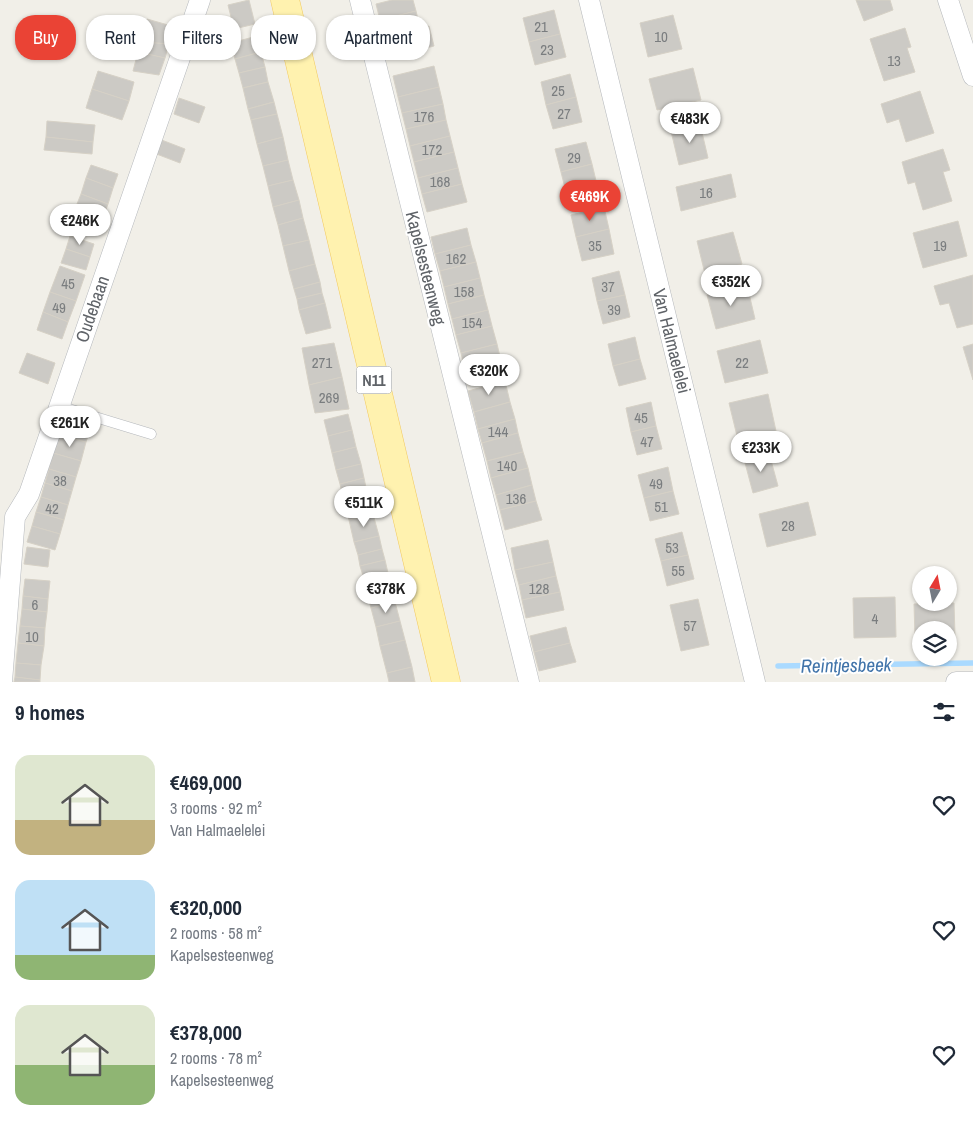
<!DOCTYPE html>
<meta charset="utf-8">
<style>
:root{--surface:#fff;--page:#f2f2f3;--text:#1f2937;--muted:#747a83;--accent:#ea4335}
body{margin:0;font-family:"Archivo Narrow",sans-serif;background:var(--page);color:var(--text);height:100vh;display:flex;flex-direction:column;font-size:19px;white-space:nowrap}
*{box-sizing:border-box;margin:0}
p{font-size:16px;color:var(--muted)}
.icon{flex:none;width:28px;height:28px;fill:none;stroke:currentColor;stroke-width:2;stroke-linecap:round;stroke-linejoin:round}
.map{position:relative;height:682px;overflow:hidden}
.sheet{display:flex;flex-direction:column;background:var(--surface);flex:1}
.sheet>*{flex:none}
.hud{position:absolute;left:15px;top:15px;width:500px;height:45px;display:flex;gap:10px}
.needle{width:32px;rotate:10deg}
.tools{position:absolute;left:912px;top:566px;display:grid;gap:10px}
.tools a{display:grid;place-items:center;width:45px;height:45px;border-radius:50%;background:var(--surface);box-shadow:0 1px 4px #0004;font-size:25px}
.price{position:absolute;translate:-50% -42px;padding:0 11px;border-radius:18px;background:#fff;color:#222;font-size:16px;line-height:32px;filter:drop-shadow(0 1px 2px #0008)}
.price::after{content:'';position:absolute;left:50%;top:30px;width:15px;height:11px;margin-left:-8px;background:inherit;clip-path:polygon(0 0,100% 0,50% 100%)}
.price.active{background:var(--accent);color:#fff}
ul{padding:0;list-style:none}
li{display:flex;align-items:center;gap:15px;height:125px;padding:0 15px}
li span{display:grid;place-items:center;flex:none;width:140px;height:100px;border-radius:15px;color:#555}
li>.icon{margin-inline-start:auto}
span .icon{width:60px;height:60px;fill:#fffc;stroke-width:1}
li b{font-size:21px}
h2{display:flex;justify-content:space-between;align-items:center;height:60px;padding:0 15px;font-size:21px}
.pill{padding:0 18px;border-radius:20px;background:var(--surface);box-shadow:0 1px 4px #0004;font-size:18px;line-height:45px}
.pill.active{background:var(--accent);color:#fff}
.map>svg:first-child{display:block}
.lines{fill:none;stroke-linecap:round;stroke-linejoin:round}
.stream{stroke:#aadaff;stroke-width:5.5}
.building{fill:#cccac5;stroke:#d6d1c6}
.service-casing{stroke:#b5b8bc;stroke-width:11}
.minor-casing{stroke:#b5b8bc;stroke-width:21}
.primary-casing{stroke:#f2c960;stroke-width:29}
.service{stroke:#fff;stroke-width:10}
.minor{stroke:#fff;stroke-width:20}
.primary{stroke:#fff2af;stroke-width:28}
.labels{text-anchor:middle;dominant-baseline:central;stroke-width:4;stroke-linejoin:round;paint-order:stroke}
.number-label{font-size:15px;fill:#7a7d7f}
.shield{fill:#fff;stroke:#8f9295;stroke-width:1}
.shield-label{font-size:16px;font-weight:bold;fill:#5f6368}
.street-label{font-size:18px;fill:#5f6368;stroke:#fff}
.water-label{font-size:19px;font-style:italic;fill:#4174aa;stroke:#fff}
</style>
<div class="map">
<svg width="973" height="682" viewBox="0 0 973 682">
<rect width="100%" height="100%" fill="#f1efe8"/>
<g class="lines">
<!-- stream -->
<path class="stream" d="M778,666L973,663"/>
</g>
<!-- building -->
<g class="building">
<path d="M249,0L255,24L234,29L228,5Z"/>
<path d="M392,0H413L416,11L380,20L376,4Z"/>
<path d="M856,0H890L893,10L864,21Z"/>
<path d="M554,10L560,34L529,42L523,18Z"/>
<path d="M416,11L420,28L384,37L380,20Z"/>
<path d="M673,15L682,49L648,57L640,23Z"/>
<path d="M147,19L175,27L169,44L141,42Z"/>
<path d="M429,26L434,46L390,57L384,37Z"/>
<path d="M905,28L911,47L907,48L915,72L884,81L870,39Z"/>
<path d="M560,34L566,57L535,65L529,42Z"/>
<path d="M257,36L261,52L235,59L231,43Z"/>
<path d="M141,42L169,44L165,58L138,52Z"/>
<path d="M138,52L165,58L159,75L133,71Z"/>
<path d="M261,52L265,67L239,73L235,59Z"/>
<path d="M434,66L439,87L398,97L393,76Z"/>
<path d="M265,67L268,82L243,88L239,73Z"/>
<path d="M693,68L701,100L657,110L649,79Z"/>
<path d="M98,71L134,82L129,101L92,89Z"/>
<path d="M570,74L576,97L546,105L541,82Z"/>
<path d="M268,82L274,102L248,109L243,88Z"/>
<path d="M439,87L443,104L402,113L398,97Z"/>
<path d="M92,89L129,101L122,120L86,108Z"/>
<path d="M920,91L934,133L906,142L899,119L887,123L881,104Z"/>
<path d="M576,97L582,122L553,129L546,105Z"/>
<path d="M179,98L205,107L199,123L174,114Z"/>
<path d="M274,102L277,114L251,120L248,109Z"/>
<path d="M443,104L446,120L406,129L402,113Z"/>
<path d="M277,114L283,137L257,144L251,120Z"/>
<path d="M446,120L450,136L410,146L406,129Z"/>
<path d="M47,121L95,125L93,142L46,137Z"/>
<path d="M700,124L708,158L679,165L671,131Z"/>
<path d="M450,136L454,152L414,162L410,146Z"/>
<path d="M46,137L93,142L92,154L44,150Z"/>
<path d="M283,137L288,160L263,166L257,144Z"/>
<path d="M159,139L185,149L180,163L154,153Z"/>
<path d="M586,142L592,164L561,172L555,149Z"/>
<path d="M943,149L950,170L943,172L952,201L923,210L915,182L908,184L902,162Z"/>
<path d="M454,152L458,168L418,178L414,162Z"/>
<path d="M288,160L293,180L268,186L263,166Z"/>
<path d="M592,164L598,189L567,196L561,172Z"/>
<path d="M91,165L118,174L113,188L86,178Z"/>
<path d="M458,168L462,184L422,194L418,178Z"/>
<path d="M731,174L736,197L681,211L676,187Z"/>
<path d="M86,178L113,188L108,204L81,194Z"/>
<path d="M293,180L299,200L273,207L268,186Z"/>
<path d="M462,184L467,202L427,212L422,194Z"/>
<path d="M81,194L108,204L103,218L75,209Z"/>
<path d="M299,200L303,218L278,225L273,207Z"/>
<path d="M604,207L609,229L576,237L571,215Z"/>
<path d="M303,218L309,240L283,246L278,225Z"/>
<path d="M958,221L967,256L923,268L913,233Z"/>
<path d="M467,228L471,245L435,254L431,237Z"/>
<path d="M609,229L614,254L582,261L576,237Z"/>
<path d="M733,232L742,264L705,274L697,241Z"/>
<path d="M70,236L94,244L90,257L66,249Z"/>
<path d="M309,240L315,264L289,271L283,246Z"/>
<path d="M471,245L476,262L440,271L435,254Z"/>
<path d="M66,249L90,257L86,270L61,263Z"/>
<path d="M476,262L480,278L444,287L440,271Z"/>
<path d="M315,264L320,282L294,289L289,271Z"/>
<path d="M60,266L85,275L76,301L50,292Z"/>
<path d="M619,271L625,295L597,301L592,278Z"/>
<path d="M973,275V324L957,328L949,303L940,305L934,286Z"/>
<path d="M480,278L484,295L448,304L444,287Z"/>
<path d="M320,282L322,293L297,299L294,289Z"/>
<path d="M747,285L755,319L716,329L707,295Z"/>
<path d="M50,292L76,301L68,322L43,312Z"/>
<path d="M322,293L325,303L299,310L297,299Z"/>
<path d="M484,295L488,310L452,319L448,304Z"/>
<path d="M625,295L630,317L603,324L597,301Z"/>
<path d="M325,303L331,328L306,334L299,310Z"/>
<path d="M488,310L492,326L456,335L452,319Z"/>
<path d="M43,312L68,322L62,339L37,330Z"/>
<path d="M492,326L497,344L461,353L456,335Z"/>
<path d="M635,337L640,359L613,366L608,344Z"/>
<path d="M760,340L768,373L725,383L717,351Z"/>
<path d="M334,343L342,377L309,385L302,348Z"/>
<path d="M497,344L501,361L465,370L461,353Z"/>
<path d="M973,344V380L963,347Z"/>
<path d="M27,353L55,363L48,384L19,373Z"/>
<path d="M640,359L646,379L619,386L613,366Z"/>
<path d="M342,377L349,409L315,413L309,385Z"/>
<path d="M505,381L510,402L474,412L468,391Z"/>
<path d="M768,394L776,431L738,440L729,403Z"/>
<path d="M510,402L515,419L478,429L474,412Z"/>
<path d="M651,402L656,426L631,432L626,408Z"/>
<path d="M348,414L352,430L328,436L324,420Z"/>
<path d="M64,416L92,424L86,442L59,435Z"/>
<path d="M515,419L518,433L482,443L478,429Z"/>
<path d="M656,426L662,449L637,455L631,432Z"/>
<path d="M352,430L356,447L332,453L328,436Z"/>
<path d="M518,433L523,452L487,461L482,443Z"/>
<path d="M59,435L86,442L81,461L53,453Z"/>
<path d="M356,447L361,464L336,470L332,453Z"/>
<path d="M523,452L528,468L491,478L487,461Z"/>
<path d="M53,453L81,461L76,477L49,469Z"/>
<path d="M769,453L778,486L753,493L744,459Z"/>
<path d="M361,464L364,478L340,484L336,470Z"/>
<path d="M668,467L673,491L644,498L638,475Z"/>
<path d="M528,468L532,485L496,495L491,478Z"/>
<path d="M49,469L76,477L72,491L45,483Z"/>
<path d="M364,478L367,492L343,498L340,484Z"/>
<path d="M45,483L72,491L68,505L41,497Z"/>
<path d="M532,485L536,501L500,510L496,495Z"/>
<path d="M673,491L679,514L650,521L644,498Z"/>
<path d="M367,492L373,514L349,520L343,498Z"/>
<path d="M41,497L68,505L64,520L36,512Z"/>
<path d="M536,501L542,520L505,530L500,510Z"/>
<path d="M808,502L816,535L767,547L759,514Z"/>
<path d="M36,512L64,520L60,534L32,526Z"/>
<path d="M373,514L379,536L354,542L349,520Z"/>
<path d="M32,526L60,534L55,550L27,542Z"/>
<path d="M682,532L688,555L661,561L655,539Z"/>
<path d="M379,536L382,549L358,555L354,542Z"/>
<path d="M548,540L553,562L515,570L511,548Z"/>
<path d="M27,547L50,550L48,567L24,564Z"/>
<path d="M382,549L385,560L360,566L358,555Z"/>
<path d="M688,555L694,579L667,586L661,561Z"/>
<path d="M385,560L388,573L364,579L360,566Z"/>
<path d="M553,562L556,576L519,585L515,570Z"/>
<path d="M388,573L391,586L367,592L364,579Z"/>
<path d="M556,576L560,592L522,600L519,585Z"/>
<path d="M25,579L50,581L48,599L23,596Z"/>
<path d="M391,586L395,602L371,608L367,592Z"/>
<path d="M560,592L564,610L526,618L522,600Z"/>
<path d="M23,596L48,599L47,612L22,609Z"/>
<path d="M895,597L896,637L854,638L853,598Z"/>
<path d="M698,599L709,645L681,651L670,605Z"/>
<path d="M395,602L400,621L376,627L371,608Z"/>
<path d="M954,603L955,636H949V630H921V637H915L914,604Z"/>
<path d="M22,609L47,612L45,628L20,626Z"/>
<path d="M400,621L405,640L380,646L376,627Z"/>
<path d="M20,626L45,628L44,646L18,643Z"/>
<path d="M566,627L570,643L534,652L530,636Z"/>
<path d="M405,640L412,667L387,673L380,646Z"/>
<path d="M18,643L44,646L41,665L16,663Z"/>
<path d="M570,643L576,662L539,671L534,652Z"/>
<path d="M16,663L41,665L40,680L15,677Z"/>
<path d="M412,667L415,682H389L387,673Z"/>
<path d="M15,677L40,680V682H14Z"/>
</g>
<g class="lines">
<!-- service casing -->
<g class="service-casing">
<path id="service" d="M59,406L151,434"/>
</g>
<!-- minor casing -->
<g class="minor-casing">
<g id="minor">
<path d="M360,0L529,682"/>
<path d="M589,0L755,682"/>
<path d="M948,0L973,76"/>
<path d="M2,682L15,517L29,494L200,0"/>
<path d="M956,682H973"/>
</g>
</g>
<!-- primary casing -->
<g class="primary-casing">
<path id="primary" d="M285,0L446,682"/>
</g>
<!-- service -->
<use href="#service" class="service"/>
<!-- minor -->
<use href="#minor" class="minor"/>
<!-- primary -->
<use href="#primary" class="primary"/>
</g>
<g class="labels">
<!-- number labels -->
<g class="number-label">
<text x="541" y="26">21</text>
<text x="661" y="36">10</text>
<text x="547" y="49">23</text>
<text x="894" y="60">13</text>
<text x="558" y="90">25</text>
<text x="564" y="113">27</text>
<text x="424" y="116">176</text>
<text x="432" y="149">172</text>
<text x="574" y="157">29</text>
<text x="440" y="181">168</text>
<text x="706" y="192">16</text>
<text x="595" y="245">35</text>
<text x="940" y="245">19</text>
<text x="456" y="258">162</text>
<text x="68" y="283">45</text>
<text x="608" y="286">37</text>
<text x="464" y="291">158</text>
<text x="59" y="307">49</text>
<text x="614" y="309">39</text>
<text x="472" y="322">154</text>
<text x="322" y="362">271</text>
<text x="742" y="362">22</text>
<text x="329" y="397">269</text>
<text x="641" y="417">45</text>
<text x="498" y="431">144</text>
<text x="647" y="441">47</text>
<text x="507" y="465">140</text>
<text x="60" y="480">38</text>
<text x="656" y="483">49</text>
<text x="516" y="498">136</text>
<text x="661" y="506">51</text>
<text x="52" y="508">42</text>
<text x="788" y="525">28</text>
<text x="672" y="547">53</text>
<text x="678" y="570">55</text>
<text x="539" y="588">128</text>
<text x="35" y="604">6</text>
<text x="875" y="618">4</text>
<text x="690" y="625">57</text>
<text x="32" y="636">10</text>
</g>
<!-- shield labels -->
<rect class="shield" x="356.5" y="366.5" width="35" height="27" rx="4"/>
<g class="shield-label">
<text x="374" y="380">N11</text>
</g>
<!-- street labels -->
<g class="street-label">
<text transform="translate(426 268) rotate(76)">Kapelsesteenweg</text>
<text transform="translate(92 309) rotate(-71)">Oudebaan</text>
<text transform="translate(672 341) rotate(76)">Van Halmaelelei</text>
</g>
<!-- water labels -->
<g class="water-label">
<text transform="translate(846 665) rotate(-1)">Reintjesbeek</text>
</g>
</g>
</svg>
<div class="tools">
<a><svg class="needle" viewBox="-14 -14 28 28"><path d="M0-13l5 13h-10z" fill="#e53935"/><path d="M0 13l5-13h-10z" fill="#747a83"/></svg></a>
<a><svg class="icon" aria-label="layers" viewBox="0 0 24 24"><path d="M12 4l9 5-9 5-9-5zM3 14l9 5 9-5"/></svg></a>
</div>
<b class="price" style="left:690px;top:144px">€483K</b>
<b class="price active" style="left:590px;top:222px">€469K</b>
<b class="price" style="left:80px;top:246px">€246K</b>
<b class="price" style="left:731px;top:307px">€352K</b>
<b class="price" style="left:489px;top:396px">€320K</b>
<b class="price" style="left:70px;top:448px">€261K</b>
<b class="price" style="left:761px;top:473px">€233K</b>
<b class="price" style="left:364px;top:528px">€511K</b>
<b class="price" style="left:386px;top:614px">€378K</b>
<div class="hud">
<a class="pill active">Buy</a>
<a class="pill">Rent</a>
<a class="pill">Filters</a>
<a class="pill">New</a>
<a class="pill">Apartment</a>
</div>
</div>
<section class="sheet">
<h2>9 homes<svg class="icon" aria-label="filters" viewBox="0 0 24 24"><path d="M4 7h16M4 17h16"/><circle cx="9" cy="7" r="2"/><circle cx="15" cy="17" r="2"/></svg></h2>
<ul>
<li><span style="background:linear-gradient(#dfe7d0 65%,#c2b280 0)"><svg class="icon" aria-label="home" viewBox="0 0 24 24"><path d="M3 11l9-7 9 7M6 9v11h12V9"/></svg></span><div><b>€469,000</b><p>3 rooms · 92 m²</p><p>Van Halmaelelei</p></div><svg class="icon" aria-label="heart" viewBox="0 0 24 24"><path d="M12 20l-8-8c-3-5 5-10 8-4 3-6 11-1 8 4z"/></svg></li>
<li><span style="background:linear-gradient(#bfe0f5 75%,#8fb573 0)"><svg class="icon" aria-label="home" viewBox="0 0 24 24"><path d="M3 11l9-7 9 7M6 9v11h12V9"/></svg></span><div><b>€320,000</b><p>2 rooms · 58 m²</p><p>Kapelsesteenweg</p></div><svg class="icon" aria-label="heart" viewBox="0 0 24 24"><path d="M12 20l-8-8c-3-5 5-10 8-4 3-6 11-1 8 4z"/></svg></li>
<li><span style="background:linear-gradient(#dfe7d0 60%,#8fb573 0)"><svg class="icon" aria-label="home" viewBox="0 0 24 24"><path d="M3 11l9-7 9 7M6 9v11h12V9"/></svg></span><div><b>€378,000</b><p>2 rooms · 78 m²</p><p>Kapelsesteenweg</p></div><svg class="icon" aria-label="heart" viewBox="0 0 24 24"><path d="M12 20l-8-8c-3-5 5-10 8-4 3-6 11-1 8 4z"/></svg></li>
</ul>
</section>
